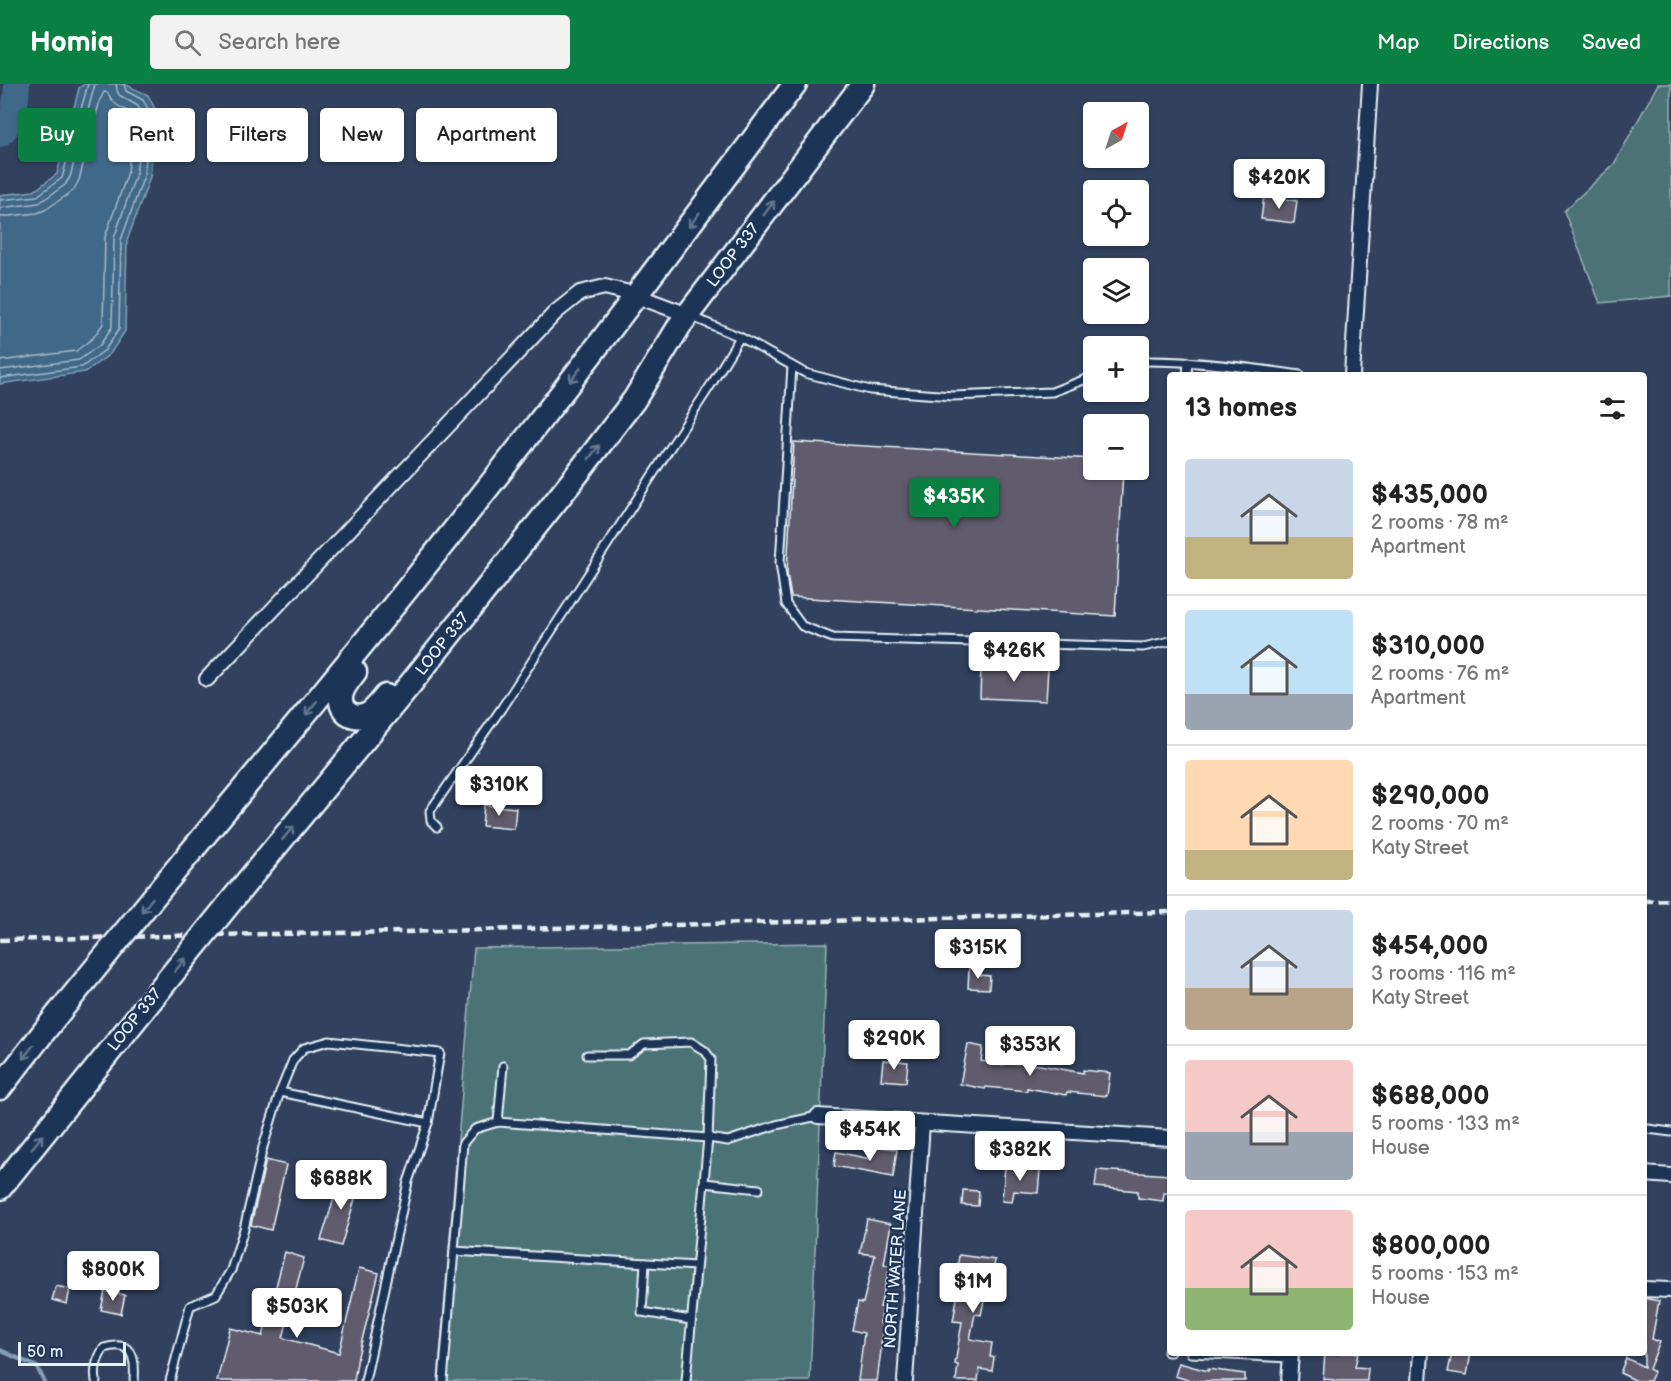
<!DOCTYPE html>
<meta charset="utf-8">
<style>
:root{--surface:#fff;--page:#f2f2f2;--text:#222;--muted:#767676;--line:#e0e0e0;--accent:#0b8043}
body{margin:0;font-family:"Balsamiq Sans",sans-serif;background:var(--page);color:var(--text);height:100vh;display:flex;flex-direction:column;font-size:22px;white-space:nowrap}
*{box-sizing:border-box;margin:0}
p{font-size:20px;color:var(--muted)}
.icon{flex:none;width:33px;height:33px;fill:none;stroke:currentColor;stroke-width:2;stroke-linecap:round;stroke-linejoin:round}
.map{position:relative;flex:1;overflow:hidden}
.drawer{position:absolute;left:1167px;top:288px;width:480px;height:984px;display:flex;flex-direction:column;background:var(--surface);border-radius:6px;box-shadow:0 2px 4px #0004}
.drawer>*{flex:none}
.hud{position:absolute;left:18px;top:24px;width:570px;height:54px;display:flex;gap:12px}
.needle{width:39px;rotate:39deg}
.tools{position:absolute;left:1083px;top:18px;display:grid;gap:12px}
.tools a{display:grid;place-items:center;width:66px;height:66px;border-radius:6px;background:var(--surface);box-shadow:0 2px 4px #0004;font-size:30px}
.scale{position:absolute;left:18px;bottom:15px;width:108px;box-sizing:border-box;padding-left:6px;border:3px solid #e8f1f8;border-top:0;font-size:16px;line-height:21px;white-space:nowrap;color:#e8f1f8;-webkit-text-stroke:4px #1d3557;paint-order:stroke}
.price{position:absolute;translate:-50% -51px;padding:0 14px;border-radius:6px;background:#fff;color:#222;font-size:20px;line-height:39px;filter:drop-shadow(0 2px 3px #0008)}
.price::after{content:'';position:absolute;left:50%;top:36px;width:18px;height:14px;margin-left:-9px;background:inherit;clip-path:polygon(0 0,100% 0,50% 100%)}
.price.selected{background:var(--accent);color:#fff}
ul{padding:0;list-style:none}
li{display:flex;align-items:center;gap:18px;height:150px;padding:0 18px}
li+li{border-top:2px solid var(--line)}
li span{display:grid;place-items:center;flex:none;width:168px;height:120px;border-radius:6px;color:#555}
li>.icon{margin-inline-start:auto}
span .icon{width:72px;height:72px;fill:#fffc;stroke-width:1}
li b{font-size:26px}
h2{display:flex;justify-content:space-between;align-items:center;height:72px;padding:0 18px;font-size:26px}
.tag{padding:0 21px;border-radius:6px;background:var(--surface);box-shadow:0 2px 4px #0004;font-size:21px;line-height:54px}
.tag.selected{background:var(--accent);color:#fff}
header{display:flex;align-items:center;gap:36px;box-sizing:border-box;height:84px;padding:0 30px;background:var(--accent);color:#fff}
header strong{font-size:28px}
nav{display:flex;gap:33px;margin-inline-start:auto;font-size:21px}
.search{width:420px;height:54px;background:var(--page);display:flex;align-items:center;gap:15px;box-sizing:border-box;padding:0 21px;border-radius:6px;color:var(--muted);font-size:22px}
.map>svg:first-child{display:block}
.green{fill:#4b7376;stroke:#9ab2b7;stroke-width:1.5}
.water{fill:#416888;stroke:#849fb5;stroke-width:1.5}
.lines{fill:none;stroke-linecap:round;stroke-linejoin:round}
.shore{stroke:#a5bacb;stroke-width:1.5}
.stream{stroke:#849fb5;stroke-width:4.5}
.river{stroke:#416888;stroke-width:26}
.building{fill:#605c6d;stroke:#e8f1f8;stroke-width:1.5}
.service-casing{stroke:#e8f1f8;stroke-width:11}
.minor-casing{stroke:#e8f1f8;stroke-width:18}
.primary-casing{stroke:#e8f1f8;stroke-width:27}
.service{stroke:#1d3557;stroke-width:7}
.minor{stroke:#1d3557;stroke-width:14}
.primary{stroke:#1d3557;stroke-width:22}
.rail{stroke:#e8f1f8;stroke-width:4.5;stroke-dasharray:9 4.5;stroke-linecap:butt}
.primary-bridge-casing{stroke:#e8f1f8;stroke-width:27;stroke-linecap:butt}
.primary-bridge{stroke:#1d3557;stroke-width:22}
.oneway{stroke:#64778f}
.labels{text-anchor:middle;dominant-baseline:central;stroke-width:4.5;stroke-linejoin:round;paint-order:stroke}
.street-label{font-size:16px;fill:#e8f1f8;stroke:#1d3557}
</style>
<header>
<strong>Homiq</strong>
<div class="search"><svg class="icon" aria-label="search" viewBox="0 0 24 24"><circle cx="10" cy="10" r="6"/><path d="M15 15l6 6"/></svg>Search here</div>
<nav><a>Map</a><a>Directions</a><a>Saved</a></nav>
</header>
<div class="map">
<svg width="1671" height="1297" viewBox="0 0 1671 1297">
<rect width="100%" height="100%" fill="#31415e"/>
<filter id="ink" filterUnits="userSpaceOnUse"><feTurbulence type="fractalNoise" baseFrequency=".0167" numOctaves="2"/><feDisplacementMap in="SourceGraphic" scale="12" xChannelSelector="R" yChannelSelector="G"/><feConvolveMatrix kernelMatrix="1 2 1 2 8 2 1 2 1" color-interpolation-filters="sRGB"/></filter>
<g filter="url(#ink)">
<!-- green -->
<g class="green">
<path d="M1658,0H1671V212L1600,219L1564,127L1614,80Z"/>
<path d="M827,859L810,1297H438L474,864Z"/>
</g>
<!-- water -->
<path class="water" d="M84,0H124L148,11L157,29L150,93L127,157L125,247L110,270L85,288L0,300V111L34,107L57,90L79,4Z"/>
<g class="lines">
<!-- shore -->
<g class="shore">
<path d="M0,116L37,112L62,94L88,0"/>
<path d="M0,124L39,119L65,101L70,93L95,0"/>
<path d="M0,133L37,129L45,126L73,107L79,96L100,16L104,8L108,9C110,14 113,18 117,21C124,26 130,26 134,34L128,88L105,153L103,240L93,254L76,267L0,277"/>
<path d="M0,286L79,276L100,261L112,243L114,154L136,90L143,32L138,22L119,11L117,6L116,0"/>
<path d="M0,294L82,283L105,266L119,245L121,156L144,92L151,30L143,16L126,7L124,0"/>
</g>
<!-- stream -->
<path class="stream" d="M0,1266L37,1283L44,1297"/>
<!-- river -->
<path class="river" d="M0,50C15,37 16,18 17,0"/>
</g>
<!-- building -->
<g class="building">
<path d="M1264,112L1297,117L1294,139L1261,135Z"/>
<path d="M794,358L1094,375V386H1123L1115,532L791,513L787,489Z"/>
<path d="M981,581L1048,585L1046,617L980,614Z"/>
<path d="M484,721L516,724L514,745L482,742Z"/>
<path d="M969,884L981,885V891L990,892L989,905L968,904Z"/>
<path d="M968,960L983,963L981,977L1003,981L1004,978L1040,981L1083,989V986L1110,989L1107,1012L1067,1008L1066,1011L1027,1004V1007L986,1003L985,1005L960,1000Z"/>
<path d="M883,976L908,978L906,998L881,996Z"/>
<path d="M873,1062L897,1065L893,1093L834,1082L836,1068L871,1075Z"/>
<path d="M266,1076L286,1081L271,1146L251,1141Z"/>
<path d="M1005,1083L1040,1086L1038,1109L1014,1107L1012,1118L1002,1117Z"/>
<path d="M1097,1086L1170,1091V1109H1164L1163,1117L1138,1114V1107L1095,1103Z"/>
<path d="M341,1092L360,1098L341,1162L321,1156Z"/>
<path d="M963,1106L979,1107L978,1122L962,1121Z"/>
<path d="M867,1135L891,1140L884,1180L890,1182L880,1223L883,1224L880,1239L885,1241L881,1259H882L877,1297H858L864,1249L852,1246L858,1218L863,1219L875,1171L860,1169Z"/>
<path d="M285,1168L304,1174L283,1254L339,1269L359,1184L379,1189L358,1272L354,1297H217L230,1244L263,1252Z"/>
<path d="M959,1171L995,1176L994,1183L1005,1185L1003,1199L994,1197L992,1208L986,1207L981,1231L975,1230L970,1255L992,1259L990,1273H994L992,1287L979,1285L978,1297H956L958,1281L955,1280L962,1238L953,1237L959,1203H955Z"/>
<path d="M56,1202L70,1205L67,1220L52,1216Z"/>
<path d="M105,1207L125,1211L121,1230L101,1226Z"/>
<path d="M1644,1214L1659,1217L1652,1255L1660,1258L1649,1285L1654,1288L1650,1297H1637L1620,1289L1626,1274L1644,1283Z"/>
<path d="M1325,1269H1358L1355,1283L1368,1284L1367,1297H1334V1296L1323,1295Z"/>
<path d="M1452,1269H1471L1467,1291L1448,1288Z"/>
<path d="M1179,1279L1208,1287V1285L1245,1290V1297H1191L1175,1292Z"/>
</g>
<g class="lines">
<!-- service casing -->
<g class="service-casing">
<g id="service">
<path d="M690,232L740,253L805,289L870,306L953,312L1052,308L1094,292"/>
<path d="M1138,277C1192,276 1247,283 1300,291"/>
<path d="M792,282L780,479L786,520L802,542L833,554L1143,563L1170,557"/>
<path d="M1187,291L1188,278"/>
<path d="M437,743L431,737L430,727L501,625L714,296L740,253"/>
<path d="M587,971H629L644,960L691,958L705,967L711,975L708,1054L728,1057L776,1041L818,1032"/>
<path d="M280,1008L428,1039"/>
<path d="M498,1038L503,982"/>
<path d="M1644,1046L1648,1045L1671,1048"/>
<path d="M704,1099L759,1105"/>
<path d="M454,1167L696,1182"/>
<path d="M645,1179L642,1228L691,1236"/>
<path d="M1168,1268H1170"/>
<path d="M1191,1269L1290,1274"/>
<path d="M96,1297C94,1284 97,1275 104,1264C132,1255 136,1273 134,1297"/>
<path d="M170,1297L190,1222L216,1211L231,1186L244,1145L263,1063L280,1008L293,976L304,964L329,957L440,969L428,1039L408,1098L365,1297"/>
<path d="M443,1297L463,1059L475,1045L498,1038L708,1054L686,1297"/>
</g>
</g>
<!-- minor casing -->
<g class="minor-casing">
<g id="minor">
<path d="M1352,291L1370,0"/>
<path d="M207,595L556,228L580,209L605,203L629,209L688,231"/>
<path d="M818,1032L1170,1054"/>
<path d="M1644,1090L1671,1092"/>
<path d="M1644,1205L1671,1206"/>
<path d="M905,1297L922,1039"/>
<path d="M1289,1297L1291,1269"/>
<path d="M1419,1297L1421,1269"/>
</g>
</g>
<!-- primary casing -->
<g class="primary-casing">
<g id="primary">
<path d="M355,588C349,596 342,603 341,613C339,629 357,638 370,629C376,625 381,618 386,612"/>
<path d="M184,776C270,673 356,570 439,465C561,313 678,156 795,0"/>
<path id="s1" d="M250,794L412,598L572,397L634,316L680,241L863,0"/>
<path d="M0,1004L57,931"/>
<path d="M0,1104L143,926"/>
</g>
</g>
<!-- service -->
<use href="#service" class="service"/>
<!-- minor -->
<use href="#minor" class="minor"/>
<!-- primary -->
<use href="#primary" class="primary"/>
<!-- rail -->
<g class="rail">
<path d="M1644,817L1671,816"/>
<path d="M0,856L209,851L402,848L1170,828"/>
</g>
<!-- primary-bridge casing -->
<g class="primary-bridge-casing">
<g id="primary-bridge">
<path d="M143,926L250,794"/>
<path d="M57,931L184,776"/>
</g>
</g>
<!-- primary-bridge -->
<use href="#primary-bridge" class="primary-bridge"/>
</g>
<!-- one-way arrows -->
<defs><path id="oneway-shaft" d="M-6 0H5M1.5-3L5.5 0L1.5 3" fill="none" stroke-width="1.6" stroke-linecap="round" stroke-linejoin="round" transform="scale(1.5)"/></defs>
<g class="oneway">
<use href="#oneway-shaft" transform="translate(769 124) rotate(-53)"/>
<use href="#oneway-shaft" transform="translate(694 136) rotate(127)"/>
<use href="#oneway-shaft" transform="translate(575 291) rotate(128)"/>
<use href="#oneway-shaft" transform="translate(594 368) rotate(-53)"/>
<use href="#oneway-shaft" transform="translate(311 624) rotate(130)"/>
<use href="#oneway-shaft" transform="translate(288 749) rotate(-50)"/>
<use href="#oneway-shaft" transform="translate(147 821) rotate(129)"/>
<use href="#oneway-shaft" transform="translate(180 881) rotate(-51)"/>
<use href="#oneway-shaft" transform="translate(28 968) rotate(128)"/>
<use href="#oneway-shaft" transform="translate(37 1058) rotate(-51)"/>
</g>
</g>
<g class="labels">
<!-- street labels -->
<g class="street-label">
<text stroke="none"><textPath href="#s1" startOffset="789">LOOP 337</textPath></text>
<text stroke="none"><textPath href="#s1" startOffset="303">LOOP 337</textPath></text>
<text transform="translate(135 936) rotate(-51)">LOOP 337</text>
<text transform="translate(896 1185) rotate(-86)">NORTH WATER LANE</text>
</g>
</g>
</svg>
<div class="tools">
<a><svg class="needle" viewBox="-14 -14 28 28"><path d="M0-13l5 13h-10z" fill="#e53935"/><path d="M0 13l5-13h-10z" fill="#767676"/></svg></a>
<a><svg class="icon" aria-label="locate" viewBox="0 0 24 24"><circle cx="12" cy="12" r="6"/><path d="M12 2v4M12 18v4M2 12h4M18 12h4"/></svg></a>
<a><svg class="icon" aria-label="layers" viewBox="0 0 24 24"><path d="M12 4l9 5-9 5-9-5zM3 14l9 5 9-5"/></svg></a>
<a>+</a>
<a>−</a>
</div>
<div class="scale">50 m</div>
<b class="price" style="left:1279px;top:126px">$420K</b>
<b class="price selected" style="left:954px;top:445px">$435K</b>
<b class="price" style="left:1014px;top:599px">$426K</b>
<b class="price" style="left:499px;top:733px">$310K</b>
<b class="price" style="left:978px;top:896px">$315K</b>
<b class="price" style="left:894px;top:987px">$290K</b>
<b class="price" style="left:1030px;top:993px">$353K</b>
<b class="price" style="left:870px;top:1078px">$454K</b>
<b class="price" style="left:1020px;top:1098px">$382K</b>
<b class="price" style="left:341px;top:1127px">$688K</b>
<b class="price" style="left:113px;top:1218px">$800K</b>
<b class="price" style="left:973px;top:1230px">$1M</b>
<b class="price" style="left:297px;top:1255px">$503K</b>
<div class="hud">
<a class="tag selected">Buy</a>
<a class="tag">Rent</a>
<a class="tag">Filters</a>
<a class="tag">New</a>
<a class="tag">Apartment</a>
</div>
<section class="drawer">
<h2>13 homes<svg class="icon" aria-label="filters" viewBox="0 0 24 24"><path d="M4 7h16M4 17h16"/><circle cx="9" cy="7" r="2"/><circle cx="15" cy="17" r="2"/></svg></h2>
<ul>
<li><span style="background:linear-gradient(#c9d6e8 65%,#c2b280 0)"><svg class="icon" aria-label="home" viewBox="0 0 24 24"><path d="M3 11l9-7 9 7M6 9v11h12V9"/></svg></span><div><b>$435,000</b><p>2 rooms · 78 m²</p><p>Apartment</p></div></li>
<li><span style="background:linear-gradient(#bfe0f5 70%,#9aa5b1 0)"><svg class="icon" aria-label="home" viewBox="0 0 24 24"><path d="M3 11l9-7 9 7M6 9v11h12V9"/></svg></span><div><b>$310,000</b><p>2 rooms · 76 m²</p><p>Apartment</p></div></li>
<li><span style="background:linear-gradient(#ffd9b3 75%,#c2b280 0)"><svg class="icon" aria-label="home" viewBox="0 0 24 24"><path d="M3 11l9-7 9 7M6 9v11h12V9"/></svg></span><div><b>$290,000</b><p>2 rooms · 70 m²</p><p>Katy Street</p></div></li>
<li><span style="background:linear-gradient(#c9d6e8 65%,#b9a48a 0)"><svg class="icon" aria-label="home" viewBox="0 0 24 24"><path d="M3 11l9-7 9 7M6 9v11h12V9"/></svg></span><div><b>$454,000</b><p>3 rooms · 116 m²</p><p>Katy Street</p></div></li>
<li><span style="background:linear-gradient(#f6c9c9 60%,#9aa5b1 0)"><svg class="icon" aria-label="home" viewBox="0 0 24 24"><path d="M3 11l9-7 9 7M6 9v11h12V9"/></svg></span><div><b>$688,000</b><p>5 rooms · 133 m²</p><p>House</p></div></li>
<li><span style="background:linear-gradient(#f6c9c9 65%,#8fb573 0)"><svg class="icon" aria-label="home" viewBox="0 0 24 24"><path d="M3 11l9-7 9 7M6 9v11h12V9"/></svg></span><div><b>$800,000</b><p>5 rooms · 153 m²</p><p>House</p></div></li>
</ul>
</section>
</div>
